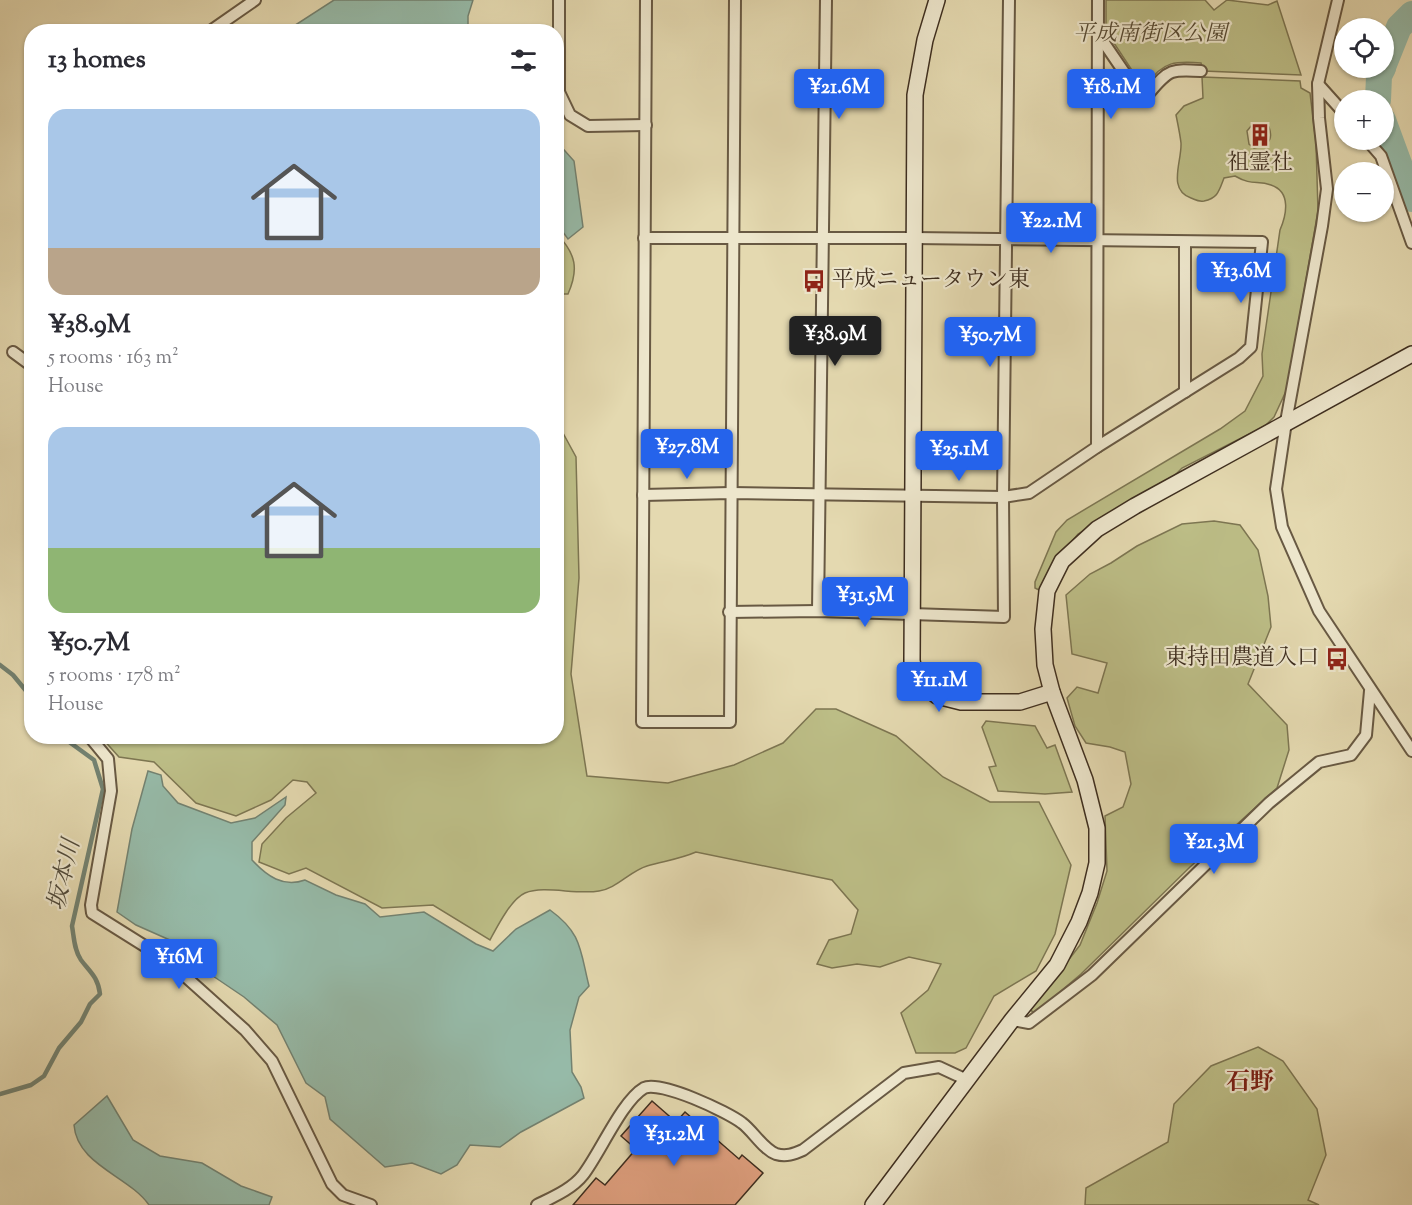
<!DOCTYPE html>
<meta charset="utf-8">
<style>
:root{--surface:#fff;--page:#f2f2f3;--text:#2b2b33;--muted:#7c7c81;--accent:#2563eb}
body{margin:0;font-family:"Sorts Mill Goudy","Noto Serif JP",serif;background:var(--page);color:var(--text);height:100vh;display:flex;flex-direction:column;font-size:22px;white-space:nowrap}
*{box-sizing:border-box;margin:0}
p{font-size:20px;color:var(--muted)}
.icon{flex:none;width:33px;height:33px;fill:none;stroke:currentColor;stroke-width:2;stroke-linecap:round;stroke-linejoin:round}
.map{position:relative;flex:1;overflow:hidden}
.details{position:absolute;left:24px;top:24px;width:540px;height:720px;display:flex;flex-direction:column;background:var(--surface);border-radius:24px;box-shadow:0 2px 4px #0004}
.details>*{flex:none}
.fabs{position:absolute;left:1334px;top:18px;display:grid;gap:12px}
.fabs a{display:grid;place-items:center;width:60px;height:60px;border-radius:50%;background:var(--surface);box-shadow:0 2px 4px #0004;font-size:30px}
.price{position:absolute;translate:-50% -51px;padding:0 14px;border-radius:6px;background:var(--accent);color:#fff;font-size:20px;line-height:39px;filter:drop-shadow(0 2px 3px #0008)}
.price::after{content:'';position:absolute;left:50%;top:36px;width:18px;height:14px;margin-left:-9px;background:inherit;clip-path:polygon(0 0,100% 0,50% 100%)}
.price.selected{background:#222;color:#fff}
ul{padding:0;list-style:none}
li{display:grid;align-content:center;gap:12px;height:318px;padding:0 24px}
li span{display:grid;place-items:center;height:186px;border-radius:18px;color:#555}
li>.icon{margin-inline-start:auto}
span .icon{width:108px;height:108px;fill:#fffc;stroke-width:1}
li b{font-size:26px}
h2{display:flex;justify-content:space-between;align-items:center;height:72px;padding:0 24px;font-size:26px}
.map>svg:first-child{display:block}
.green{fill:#bcbd86;stroke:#7d7652;stroke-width:1.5;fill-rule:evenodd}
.water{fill:#96baa8;stroke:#738271;stroke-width:1.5}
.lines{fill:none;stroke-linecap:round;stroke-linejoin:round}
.stream{stroke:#738271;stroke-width:4.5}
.river{stroke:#96baa8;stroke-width:26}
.building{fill:#dd9e7d;stroke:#3e2e1f;stroke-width:1.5}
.street-casing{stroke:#685943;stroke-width:14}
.secondary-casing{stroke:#3e2e1f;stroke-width:18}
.street{stroke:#ede6cc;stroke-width:10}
.secondary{stroke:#ede6cc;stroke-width:15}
.labels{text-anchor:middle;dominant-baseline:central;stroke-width:4.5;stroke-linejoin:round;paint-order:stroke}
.park-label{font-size:22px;font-style:italic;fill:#574b34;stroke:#ede6cc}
.poi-label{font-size:22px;fill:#3e2e1f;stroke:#ede6cc}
.water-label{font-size:24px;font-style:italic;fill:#504a3a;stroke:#ede6cc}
.neighbourhood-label{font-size:24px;font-weight:bold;fill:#7a1f14;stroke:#ede6cc}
</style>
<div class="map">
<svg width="1412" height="1205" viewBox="0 0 1412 1205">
<rect width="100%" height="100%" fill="#e4d9b0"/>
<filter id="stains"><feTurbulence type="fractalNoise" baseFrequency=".00333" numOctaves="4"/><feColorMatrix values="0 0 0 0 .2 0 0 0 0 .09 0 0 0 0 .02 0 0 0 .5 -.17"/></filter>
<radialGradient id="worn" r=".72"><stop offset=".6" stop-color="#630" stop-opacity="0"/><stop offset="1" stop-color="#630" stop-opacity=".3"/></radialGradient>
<!-- green -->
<g class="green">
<path d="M1106,0H1205L1214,10L1227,0L1268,5L1277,1L1301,75L1203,71L1201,63C1177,61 1162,61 1148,84H1141L1106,31Z"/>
<path d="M1202,77L1300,81L1301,88L1310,93L1316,143L1318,211L1287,389L1274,417L1265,426L1182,468L1170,480L1078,534L1057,559L1043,587L1039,590L1035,588V582L1056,532L1067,520L1220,429L1245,411L1263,376L1262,354L1280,230C1286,216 1292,192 1271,185C1257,180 1252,186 1235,176L1224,178C1219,191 1218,198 1204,201C1198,202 1196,200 1191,198C1167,189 1182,162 1181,143C1180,134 1178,125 1176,115L1184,106L1203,98ZM1261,123L1269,127C1274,141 1267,146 1254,148L1249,144L1247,131L1252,125Z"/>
<path d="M557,234C576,254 579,269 568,294H557Z"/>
<path d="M557,422L576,457L579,578L571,674L587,776L668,783L734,765L783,743L816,709H836L896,736L943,777L990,802H1039L1071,865L1055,934L1036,971L994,996L966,1048L955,1053H916L901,1013L928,990L941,964L909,957L880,967L857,964L832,968L817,964L829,940L851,934L858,910L832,880L696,852C680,859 664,861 647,866C630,871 616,889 599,891C576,895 544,885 525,893C511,899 497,927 490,940L433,905L382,908L306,868L289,874L259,862L262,844L286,818L316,793L307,782L293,780L271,800L236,816L196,803L154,762L119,757L101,737L556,736Z"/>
<path d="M1214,521L1240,525L1258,550L1268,596L1271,627L1248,684L1287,725L1289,750L1277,788L1190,867L1081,974L1035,1013L1030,1010L1080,945L1097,903L1107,871L1105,816L1123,807L1131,784L1125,752L1110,747L1086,743L1075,726L1067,698L1077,687L1098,693L1107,663L1072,654L1066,595L1090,574L1111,563L1137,546L1182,524Z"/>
<path d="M986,721L1035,726L1047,748L1055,745L1072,792L1045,794L998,791L989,767L996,766L982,727Z"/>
<path d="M1258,1047L1283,1061L1317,1109L1326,1155L1308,1200L1319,1205H1085L1086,1188L1168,1142L1174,1104L1211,1066Z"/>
</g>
<!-- water -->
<g class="water">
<path d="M334,0H473L468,16V31H286Z"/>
<path d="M557,142L574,161L583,227L568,239L557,224Z"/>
<path d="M148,771L161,775L163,786L178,803L231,823L255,818L286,797L285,805L252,842V860C267,876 283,888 305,880L336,895L365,904L380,917L424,912L476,944L493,951L516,929L550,910C582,933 580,950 589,986L579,997L570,1030L572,1072L581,1087L584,1098L521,1132L500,1147L470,1145L457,1165L441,1174L412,1163L385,1167L330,1119L325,1097L306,1083L277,1025L244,997L210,974L172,941L136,925L117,912L132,829Z"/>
<path d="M107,1096L133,1140L160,1156L202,1163L241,1186L272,1197L269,1205H149C129,1176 77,1165 74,1125Z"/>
</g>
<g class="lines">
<!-- stream -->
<g class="stream">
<path d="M0,665L13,675L32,698"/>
<path d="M0,1094L31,1085L44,1076L59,1048L81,1022L90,1004L100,994C98,977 90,972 81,960C74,950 74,937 72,926L103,789L94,760L61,736"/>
</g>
<!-- river -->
<g class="river">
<path d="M1383,67L1399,27L1412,14"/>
<path d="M1378,100L1379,76L1383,68"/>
<path d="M1383,120L1412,199"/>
</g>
</g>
<!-- building -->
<path class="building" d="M652,1101L676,1122L685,1112L739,1159L742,1155L763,1173L735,1205H573L596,1178L605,1185L636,1149L621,1136Z"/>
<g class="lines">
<!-- street casing -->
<g class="street-casing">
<g id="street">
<path d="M559,0V92L570,115L588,126L646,125"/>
<path d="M646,0L642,722H730L735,0"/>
<path d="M1338,0L1318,84L1319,118L1327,189L1322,226L1286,422L1276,489L1282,527L1319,611L1412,751"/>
<path d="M209,32L255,0"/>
<path d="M1098,34L1139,94L1150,92C1169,69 1172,69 1201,71"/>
<path d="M1318,84L1344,113"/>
<path d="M1367,140L1381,156L1412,243"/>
<path d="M1185,243V392"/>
<path d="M13,352L32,366"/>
<path d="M1097,447L1098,0"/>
<path d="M643,495L731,493L1003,497L1029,493L1097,447L1239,358L1251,347L1262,242L914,238H644"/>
<path d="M818,611L826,0"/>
<path d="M729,612L818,611L1004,617L1003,497L1009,0"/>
<path d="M89,736L108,759L111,791L91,905L92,913L167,960L245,1030L272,1061L332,1184L343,1195L371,1205"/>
<path d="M1012,1020L1029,1023L1092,975L1269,803L1319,762L1351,755L1366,735L1370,691"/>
<path d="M537,1205C553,1197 572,1189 583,1175C600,1153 622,1101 644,1088C660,1080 728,1112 742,1123C753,1131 763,1149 776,1154C786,1157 794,1154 803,1150L904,1073L939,1067L967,1080"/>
</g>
</g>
<!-- secondary casing -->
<g class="secondary-casing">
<g id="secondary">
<path d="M937,0L925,40L915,95L912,661L916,679L937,696L961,702H1020L1052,692"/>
<path d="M873,1205L1012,1020L1057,965L1079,922L1090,893L1097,863V828L1085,780L1052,692L1045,665L1043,629L1047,591L1062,561L1097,529L1135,506L1412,354"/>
</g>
</g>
<!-- street -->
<use href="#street" class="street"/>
<!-- secondary -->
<use href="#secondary" class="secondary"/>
</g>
<!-- icons -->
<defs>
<g id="building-bare" transform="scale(1.8)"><path d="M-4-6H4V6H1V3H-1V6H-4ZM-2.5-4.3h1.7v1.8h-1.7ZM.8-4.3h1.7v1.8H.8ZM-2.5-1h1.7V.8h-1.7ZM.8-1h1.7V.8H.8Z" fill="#8f2418" stroke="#ede6cc" stroke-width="2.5" paint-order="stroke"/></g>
<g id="bus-bare" transform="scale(1.8)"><path d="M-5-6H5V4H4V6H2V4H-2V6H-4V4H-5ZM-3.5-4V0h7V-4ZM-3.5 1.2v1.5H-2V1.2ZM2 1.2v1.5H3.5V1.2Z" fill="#8f2418" stroke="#ede6cc" stroke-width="2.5" paint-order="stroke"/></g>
</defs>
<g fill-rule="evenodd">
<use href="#building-bare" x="1260" y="135"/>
<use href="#bus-bare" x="814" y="281"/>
<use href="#bus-bare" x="1337" y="659"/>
</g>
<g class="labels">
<!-- park labels -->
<g class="park-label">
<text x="1150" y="35">平成南街区公園</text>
</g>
<!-- poi labels -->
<g class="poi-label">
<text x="1260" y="164">祖霊社</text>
<text x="832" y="281" text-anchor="start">平成ニュータウン東</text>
<text x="1319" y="659" text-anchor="end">東持田農道入口</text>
</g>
<!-- water labels -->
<g class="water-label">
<text transform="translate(65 875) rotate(-77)">坂本川</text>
</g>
<!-- neighbourhood labels -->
<g class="neighbourhood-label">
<text x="1250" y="1083">石野</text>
</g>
</g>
<rect width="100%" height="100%" filter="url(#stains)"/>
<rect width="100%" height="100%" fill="url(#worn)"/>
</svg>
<div class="fabs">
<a><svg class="icon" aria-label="locate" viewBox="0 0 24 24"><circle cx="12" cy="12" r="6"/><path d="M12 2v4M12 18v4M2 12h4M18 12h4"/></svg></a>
<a>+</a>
<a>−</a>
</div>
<b class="price" style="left:839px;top:120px">¥21.6M</b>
<b class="price" style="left:1111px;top:120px">¥18.1M</b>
<b class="price" style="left:1051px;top:254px">¥22.1M</b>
<b class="price" style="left:1241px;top:304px">¥13.6M</b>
<b class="price selected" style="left:835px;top:367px">¥38.9M</b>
<b class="price" style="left:990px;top:368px">¥50.7M</b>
<b class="price" style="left:687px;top:480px">¥27.8M</b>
<b class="price" style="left:959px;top:482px">¥25.1M</b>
<b class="price" style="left:865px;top:628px">¥31.5M</b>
<b class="price" style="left:939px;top:713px">¥11.1M</b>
<b class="price" style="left:1214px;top:875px">¥21.3M</b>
<b class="price" style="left:179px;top:990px">¥16M</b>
<b class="price" style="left:674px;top:1167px">¥31.2M</b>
<section class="details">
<h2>13 homes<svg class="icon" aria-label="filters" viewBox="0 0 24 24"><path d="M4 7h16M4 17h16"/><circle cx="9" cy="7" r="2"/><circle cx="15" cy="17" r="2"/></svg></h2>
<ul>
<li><span style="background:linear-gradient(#a9c7e8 75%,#b9a48a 0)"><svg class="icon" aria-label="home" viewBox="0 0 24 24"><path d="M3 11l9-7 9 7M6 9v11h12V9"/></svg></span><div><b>¥38.9M</b><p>5 rooms · 163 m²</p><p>House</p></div></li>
<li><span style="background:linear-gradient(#a9c7e8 65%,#8fb573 0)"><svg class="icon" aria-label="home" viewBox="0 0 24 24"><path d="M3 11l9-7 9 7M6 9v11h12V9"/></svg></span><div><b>¥50.7M</b><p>5 rooms · 178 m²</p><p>House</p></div></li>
</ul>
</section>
</div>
